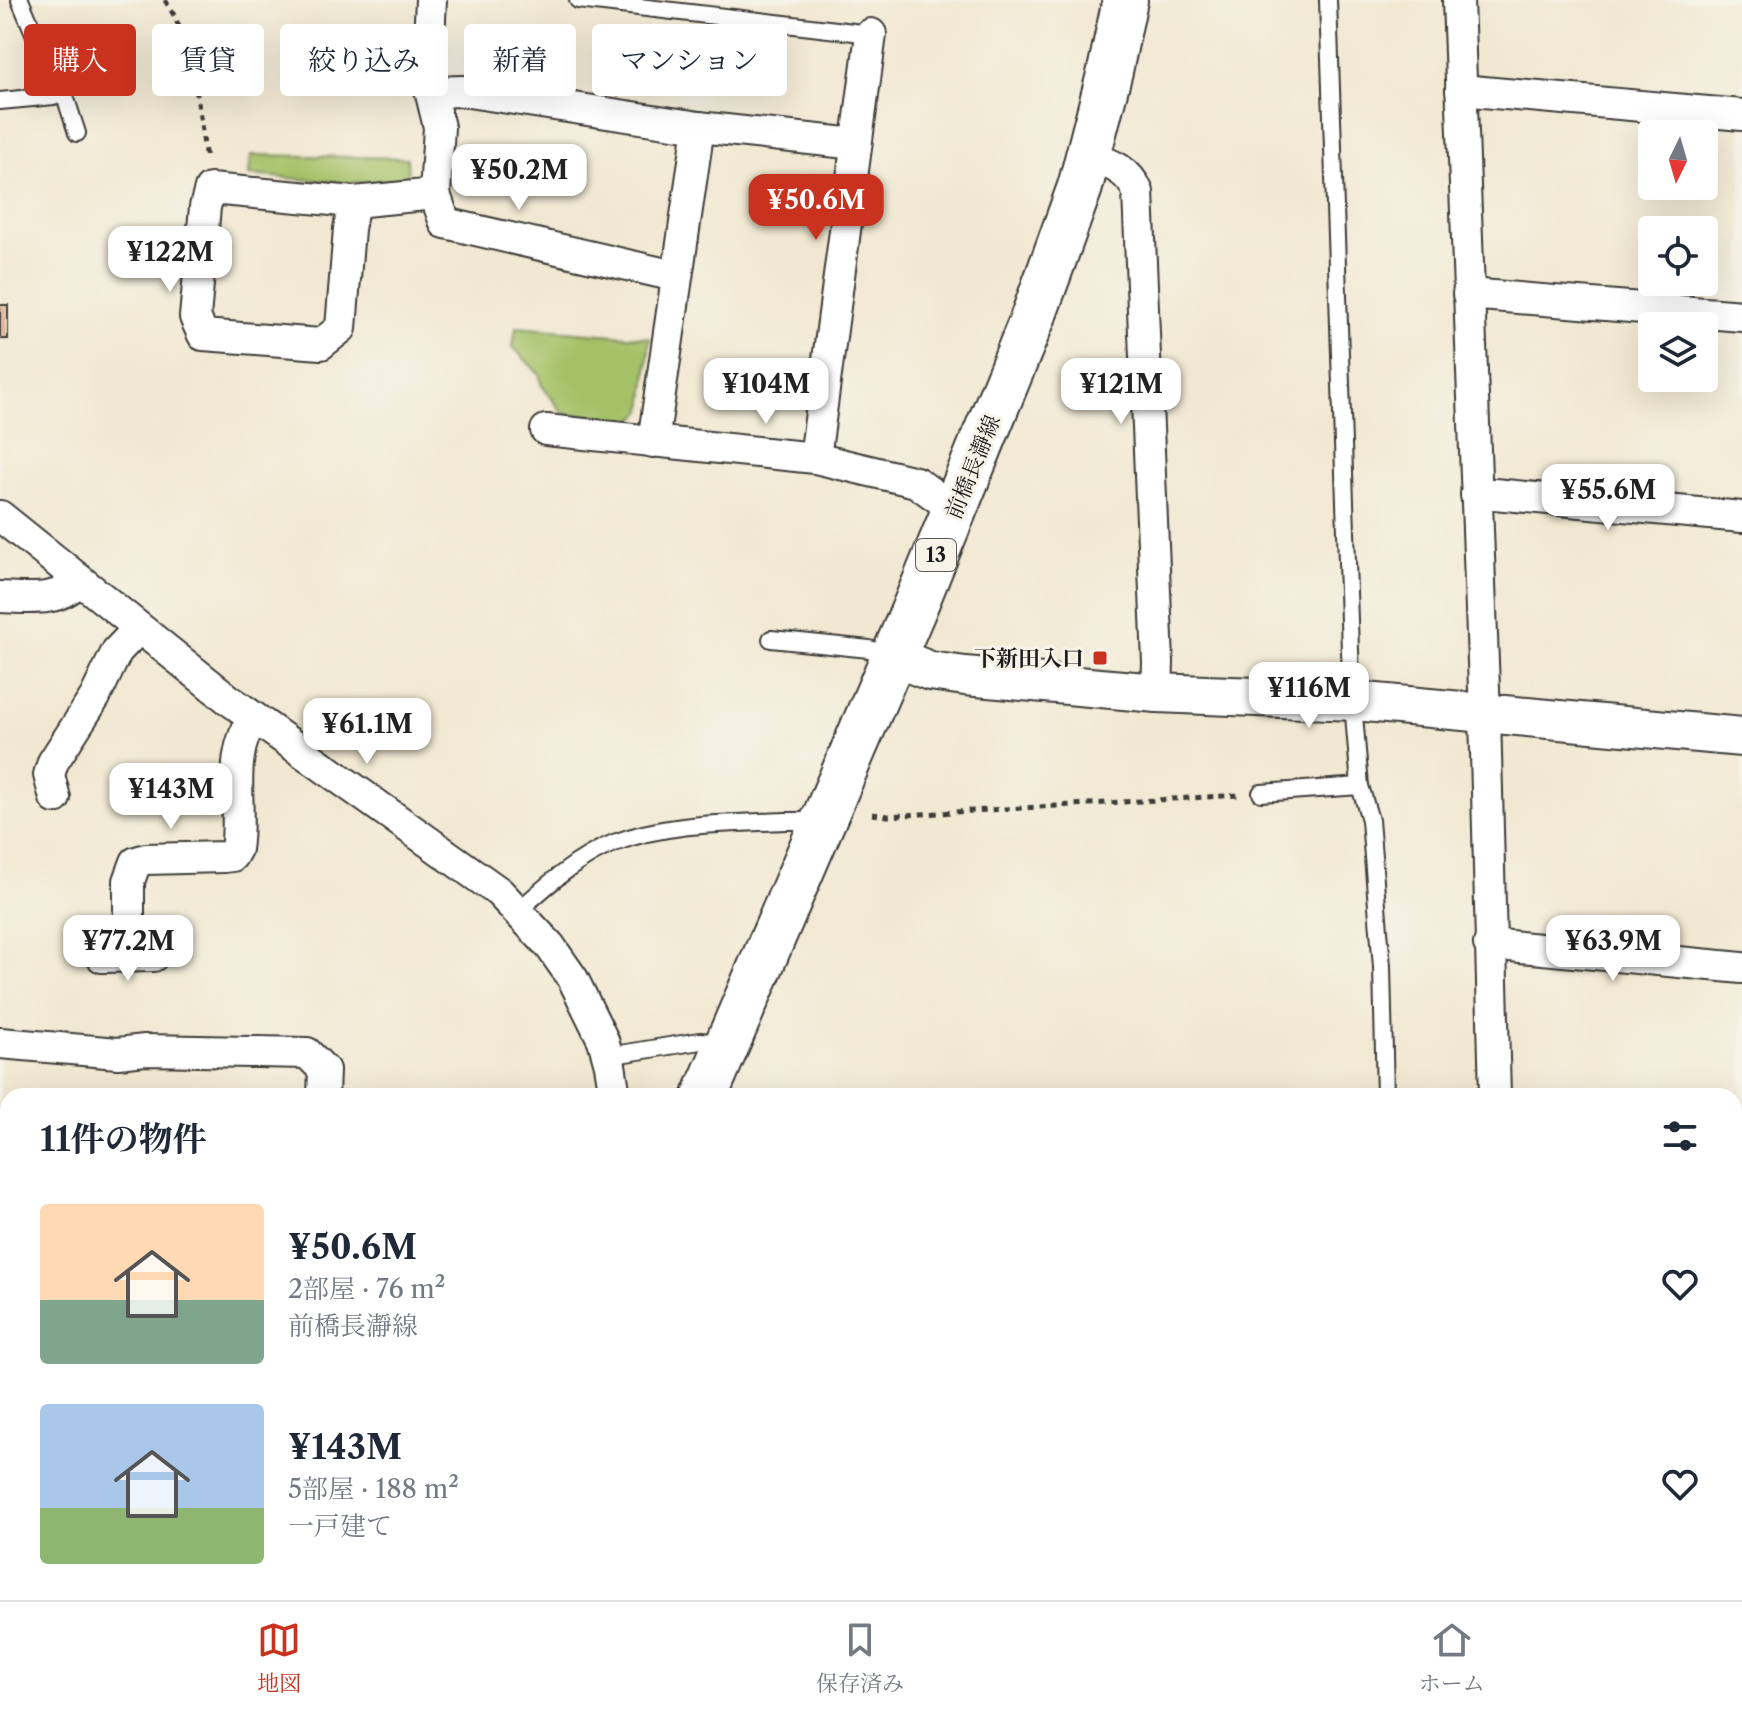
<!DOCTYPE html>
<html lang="ja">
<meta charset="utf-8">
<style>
:root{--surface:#fff;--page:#f2f2f3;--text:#1f2937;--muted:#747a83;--line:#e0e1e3;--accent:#c8321e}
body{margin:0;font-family:"Libre Caslon Text","Noto Serif JP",serif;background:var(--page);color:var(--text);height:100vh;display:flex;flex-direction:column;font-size:30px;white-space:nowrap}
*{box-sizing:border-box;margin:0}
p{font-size:26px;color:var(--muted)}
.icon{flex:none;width:44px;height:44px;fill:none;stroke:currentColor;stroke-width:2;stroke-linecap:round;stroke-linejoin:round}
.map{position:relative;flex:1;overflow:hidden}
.panel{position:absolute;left:0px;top:1088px;width:1742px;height:512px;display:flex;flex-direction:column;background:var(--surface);border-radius:24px 24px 0 0;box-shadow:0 8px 32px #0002}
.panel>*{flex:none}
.hud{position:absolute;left:24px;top:24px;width:800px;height:72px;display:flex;gap:16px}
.needle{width:52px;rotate:185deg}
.buttons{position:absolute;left:1638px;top:120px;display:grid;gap:16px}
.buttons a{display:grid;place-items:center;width:80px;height:80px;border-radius:8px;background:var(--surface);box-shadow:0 8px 32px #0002;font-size:40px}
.price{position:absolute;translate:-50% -68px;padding:0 18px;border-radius:16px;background:#fff;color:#222;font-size:26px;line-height:52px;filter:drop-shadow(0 2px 4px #0008)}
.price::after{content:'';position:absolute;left:50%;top:48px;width:24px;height:18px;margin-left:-12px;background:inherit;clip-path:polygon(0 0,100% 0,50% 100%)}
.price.current{background:var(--accent);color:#fff}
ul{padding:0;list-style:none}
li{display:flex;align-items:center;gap:24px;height:200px;padding:0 40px}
li span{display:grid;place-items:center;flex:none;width:224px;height:160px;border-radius:8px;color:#555}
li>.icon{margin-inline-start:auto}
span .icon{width:96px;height:96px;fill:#fffc;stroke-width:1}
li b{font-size:34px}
h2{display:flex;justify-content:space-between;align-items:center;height:96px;padding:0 40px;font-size:34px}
.pill{padding:0 28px;border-radius:8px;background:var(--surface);box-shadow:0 8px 32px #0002;font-size:28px;line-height:72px}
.pill.current{background:var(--accent);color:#fff}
.tabs{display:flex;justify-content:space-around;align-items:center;height:112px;border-top:2px solid var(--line);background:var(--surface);font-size:22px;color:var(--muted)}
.tabs a{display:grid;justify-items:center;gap:4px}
.tabs .current{color:var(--accent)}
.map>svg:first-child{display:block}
.green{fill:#a5c168;stroke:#606e42;stroke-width:2}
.building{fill:#d8a381}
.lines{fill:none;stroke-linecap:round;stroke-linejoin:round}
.service-casing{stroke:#3c3b37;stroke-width:20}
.minor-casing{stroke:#3c3b37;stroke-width:34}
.tertiary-casing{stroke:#3c3b37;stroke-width:42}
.primary-casing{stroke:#3c3b37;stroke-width:48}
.path{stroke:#3c3b37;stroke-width:5;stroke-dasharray:6 6;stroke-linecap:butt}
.service{stroke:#fff;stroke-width:16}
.minor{stroke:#fff;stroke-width:30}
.tertiary{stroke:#fff;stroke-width:38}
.primary{stroke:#fff;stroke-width:44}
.poi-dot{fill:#c8321e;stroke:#f7f3e8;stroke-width:3}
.labels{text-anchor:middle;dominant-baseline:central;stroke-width:6;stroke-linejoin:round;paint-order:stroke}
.shield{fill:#f7f3e8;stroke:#5e5c59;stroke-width:2}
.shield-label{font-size:20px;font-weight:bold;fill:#1c1c1c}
.street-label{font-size:22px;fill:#1c1c1c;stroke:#f7f3e8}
.poi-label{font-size:22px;font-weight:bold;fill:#1c1c1c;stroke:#f7f3e8;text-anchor:end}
</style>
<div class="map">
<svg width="1742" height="1600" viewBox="0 0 1742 1600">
<rect width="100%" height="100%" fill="#f7f3e8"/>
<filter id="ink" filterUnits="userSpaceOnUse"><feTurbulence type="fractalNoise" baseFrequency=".0125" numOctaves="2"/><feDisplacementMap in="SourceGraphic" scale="16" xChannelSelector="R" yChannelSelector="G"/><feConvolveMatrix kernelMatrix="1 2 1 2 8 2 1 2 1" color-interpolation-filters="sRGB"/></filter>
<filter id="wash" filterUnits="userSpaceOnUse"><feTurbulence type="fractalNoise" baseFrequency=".006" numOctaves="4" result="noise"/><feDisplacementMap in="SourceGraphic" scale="32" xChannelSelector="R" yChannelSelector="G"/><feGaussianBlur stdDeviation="1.8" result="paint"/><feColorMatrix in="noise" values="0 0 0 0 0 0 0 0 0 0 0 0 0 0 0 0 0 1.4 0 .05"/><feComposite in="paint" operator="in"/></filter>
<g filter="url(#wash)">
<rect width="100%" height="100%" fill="#f1e8d1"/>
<!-- green -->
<g class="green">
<path d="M251,155L407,158L408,178L351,183L249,175Z"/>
<path d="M516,327L650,338L643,411L633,420L563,413L541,384L540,375L513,347Z"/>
<path d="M0,1265H8V1472L0,1474Z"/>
</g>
<g id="blocks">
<!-- building -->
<rect class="building" x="0" y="305" width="8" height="34"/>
</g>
</g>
<g filter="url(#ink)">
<use href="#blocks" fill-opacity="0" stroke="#3c3b37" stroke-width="2"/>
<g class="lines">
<!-- service casing -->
<g class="service-casing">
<g id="service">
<path d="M20,0L46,61L64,93L77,133"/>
<path d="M578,0L871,34"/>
<path d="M1328,0L1351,680L1360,786L1370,820L1382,967L1385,1096"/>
<path d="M0,101L54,96L64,93"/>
<path d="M771,639L869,649L893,656"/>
<path d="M1261,793L1360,786"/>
<path d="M518,911C547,885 577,858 614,843C668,822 729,824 786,821H801L819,826"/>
<path d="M608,1056L700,1041L711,1042L724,1047"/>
<path d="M1394,1592V1600"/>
</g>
</g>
<!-- minor casing -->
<g class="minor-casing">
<g id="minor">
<path d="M431,0L427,78L439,127L435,194L445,223L675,276"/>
<path d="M1458,0L1485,715L1495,1096"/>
<path d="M1461,90L1742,115"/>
<path d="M432,92L462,91L699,127L856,144"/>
<path d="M1088,156C1111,164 1128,169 1138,192L1158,662L1157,693"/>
<path d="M354,202L349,229L341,328L321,344L203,335L195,317L205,207L210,189L354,202L435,194"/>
<path d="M1468,294L1742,316"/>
<path d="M546,430L815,458L916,482L955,510"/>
<path d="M653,442L699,127"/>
<path d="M815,458L871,34"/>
<path d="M1476,495L1494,494L1742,517"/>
<path d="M0,516L228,699L499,892L550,946L573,979L603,1040L610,1065L615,1096"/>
<path d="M0,597C29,598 59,603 79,580"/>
<path d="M55,798L49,775L53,762L95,697L117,651L138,629"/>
<path d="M1489,944L1742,968"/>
<path d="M129,956V881L136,862L146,859L224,857L232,856L236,849C243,805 226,756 254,718"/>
<path d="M102,957L153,956"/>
<path d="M0,1043L118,1053L145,1050L307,1053L324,1070L323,1096"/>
<path d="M1734,1167H1742"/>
<path d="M1734,1372L1742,1373"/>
<path d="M0,1499L8,1497"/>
<path d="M1734,1578L1735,1600"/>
<path d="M1517,1592V1600"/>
</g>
</g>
<!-- tertiary casing -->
<g class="tertiary-casing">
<path id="tertiary" d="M894,657L930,671L965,676L1157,693L1355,701L1742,737"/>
</g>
<!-- primary casing -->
<g class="primary-casing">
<g id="primary">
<path d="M705,1096L913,611L1032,320L1080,187L1110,71L1125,0"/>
<path d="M648,1592V1600"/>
</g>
</g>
<!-- path -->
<g class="path">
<path d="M165,0L175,17L192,59L206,160"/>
<path d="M872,814L888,816L1240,795"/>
<path d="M1025,1600V1592"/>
</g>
<!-- service -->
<use href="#service" class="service"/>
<!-- minor -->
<use href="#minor" class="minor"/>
<!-- tertiary -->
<use href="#tertiary" class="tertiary"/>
<!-- primary -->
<use href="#primary" class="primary"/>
</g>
</g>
<!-- markers -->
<rect class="poi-dot" x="1092" y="650" width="16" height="16" rx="4"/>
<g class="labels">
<!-- shield labels -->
<rect class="shield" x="916" y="539" width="40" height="32" rx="6"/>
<g class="shield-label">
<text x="936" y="555">13</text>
</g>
<!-- street labels -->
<g class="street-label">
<text transform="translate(973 467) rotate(-68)">前橋長瀞線</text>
</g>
<!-- poi labels -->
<g class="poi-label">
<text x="1084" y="658">下新田入口</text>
</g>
</g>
</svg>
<div class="buttons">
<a><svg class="needle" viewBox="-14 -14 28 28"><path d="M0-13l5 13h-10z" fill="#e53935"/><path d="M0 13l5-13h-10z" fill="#747a83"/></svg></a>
<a><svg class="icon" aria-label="locate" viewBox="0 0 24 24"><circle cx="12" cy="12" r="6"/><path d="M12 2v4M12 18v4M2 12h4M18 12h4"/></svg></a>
<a><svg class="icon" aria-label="layers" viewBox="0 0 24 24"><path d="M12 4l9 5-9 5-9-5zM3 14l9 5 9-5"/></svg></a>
</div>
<b class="price" style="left:519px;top:212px">¥50.2M</b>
<b class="price current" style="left:816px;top:242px">¥50.6M</b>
<b class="price" style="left:170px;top:294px">¥122M</b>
<b class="price" style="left:766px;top:426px">¥104M</b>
<b class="price" style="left:1121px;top:426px">¥121M</b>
<b class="price" style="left:1608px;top:532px">¥55.6M</b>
<b class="price" style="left:1309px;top:730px">¥116M</b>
<b class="price" style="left:367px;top:766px">¥61.1M</b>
<b class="price" style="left:171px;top:831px">¥143M</b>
<b class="price" style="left:128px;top:983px">¥77.2M</b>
<b class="price" style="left:1613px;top:983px">¥63.9M</b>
<div class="hud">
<a class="pill current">購入</a>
<a class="pill">賃貸</a>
<a class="pill">絞り込み</a>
<a class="pill">新着</a>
<a class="pill">マンション</a>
</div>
<section class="panel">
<h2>11件の物件<svg class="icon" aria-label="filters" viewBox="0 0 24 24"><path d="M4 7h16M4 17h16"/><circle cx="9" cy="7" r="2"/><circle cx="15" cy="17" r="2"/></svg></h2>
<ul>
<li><span style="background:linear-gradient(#ffd9b3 60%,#7fa58c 0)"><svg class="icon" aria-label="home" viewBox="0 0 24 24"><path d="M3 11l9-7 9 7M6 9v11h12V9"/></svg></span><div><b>¥50.6M</b><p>2部屋 · 76 m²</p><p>前橋長瀞線</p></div><svg class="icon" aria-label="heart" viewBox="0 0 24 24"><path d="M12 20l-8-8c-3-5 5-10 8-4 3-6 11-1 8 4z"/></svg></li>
<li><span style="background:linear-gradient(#a9c7e8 65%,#8fb573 0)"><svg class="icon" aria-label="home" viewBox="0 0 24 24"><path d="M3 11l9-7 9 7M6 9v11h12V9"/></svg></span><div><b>¥143M</b><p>5部屋 · 188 m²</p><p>一戸建て</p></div><svg class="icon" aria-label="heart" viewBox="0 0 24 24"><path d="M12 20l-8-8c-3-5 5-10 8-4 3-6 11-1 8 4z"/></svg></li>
</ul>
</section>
</div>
<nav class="tabs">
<a class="current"><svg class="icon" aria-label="map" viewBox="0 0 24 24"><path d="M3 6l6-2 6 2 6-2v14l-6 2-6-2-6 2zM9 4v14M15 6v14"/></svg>地図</a>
<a><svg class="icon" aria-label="saved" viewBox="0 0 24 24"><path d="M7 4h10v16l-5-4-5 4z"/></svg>保存済み</a>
<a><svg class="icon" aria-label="home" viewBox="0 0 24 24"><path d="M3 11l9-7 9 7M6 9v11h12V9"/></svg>ホーム</a>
</nav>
